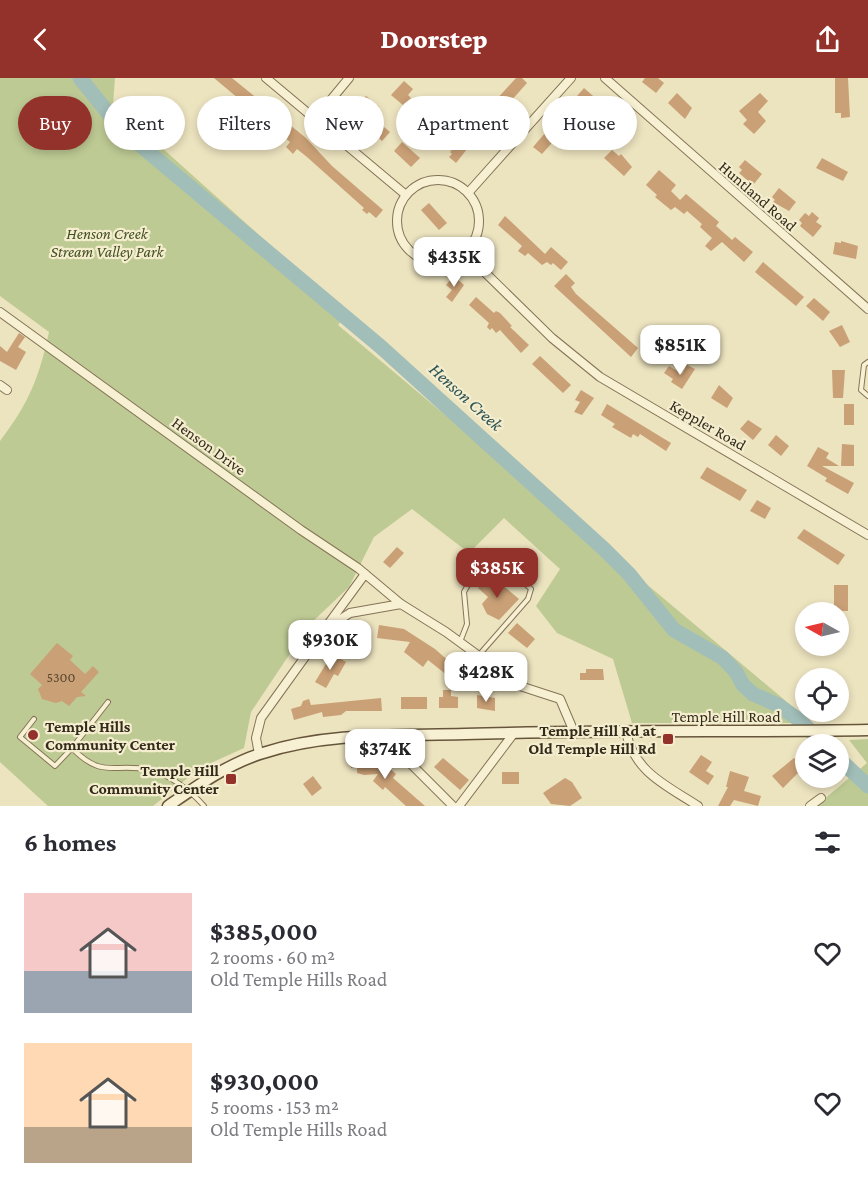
<!DOCTYPE html>
<meta charset="utf-8">
<style>
:root{--surface:#fff;--page:#f7f7f7;--text:#2b2b33;--muted:#7c7c81;--accent:#92322a}
body{margin:0;font-family:"Crimson Pro",serif;background:var(--page);color:var(--text);height:100vh;display:flex;flex-direction:column;font-size:22px;white-space:nowrap}
*{box-sizing:border-box;margin:0}
p{font-size:20px;color:var(--muted)}
.icon{flex:none;width:33px;height:33px;fill:none;stroke:currentColor;stroke-width:2;stroke-linecap:round;stroke-linejoin:round}
.map{position:relative;height:728px;overflow:hidden}
.drawer{display:flex;flex-direction:column;background:var(--surface);flex:1}
.drawer>*{flex:none}
.hud{position:absolute;left:18px;top:18px;width:832px;height:54px;display:flex;gap:12px}
.needle{width:39px;rotate:278deg}
.controls{position:absolute;left:795px;top:524px;display:grid;gap:12px}
.controls a{display:grid;place-items:center;width:54px;height:54px;border-radius:50%;background:var(--surface);box-shadow:0 3px 9px #0003;font-size:30px}
.price{position:absolute;translate:-50% -51px;padding:0 14px;border-radius:12px;background:#fff;color:#222;font-size:20px;line-height:39px;filter:drop-shadow(0 2px 3px #0008)}
.price::after{content:'';position:absolute;left:50%;top:36px;width:18px;height:14px;margin-left:-9px;background:inherit;clip-path:polygon(0 0,100% 0,50% 100%)}
.price.on{background:var(--accent);color:#fff}
ul{padding:0;list-style:none}
li{display:flex;align-items:center;gap:18px;height:150px;padding:0 24px}
li span{display:grid;place-items:center;flex:none;width:168px;height:120px;border-radius:0px;color:#555}
li>.icon{margin-inline-start:auto}
span .icon{width:72px;height:72px;fill:#fffc;stroke-width:1}
li b{font-size:26px}
h2{display:flex;justify-content:space-between;align-items:center;height:72px;padding:0 24px;font-size:26px}
.chip{padding:0 21px;border-radius:27px;background:var(--surface);box-shadow:0 3px 9px #0003;font-size:21px;line-height:54px}
.chip.on{background:var(--accent);color:#fff}
header{display:flex;justify-content:space-between;align-items:center;height:78px;padding:0 24px;background:var(--accent);color:#fff;font-size:27px;font-weight:800}
.map>svg:first-child{display:block}
.green{fill:#beca94}
.lines{fill:none;stroke-linecap:round;stroke-linejoin:round}
.river{stroke:#a2beb9;stroke-width:15}
.building{fill:#caa076}
.lane-casing{stroke:#847458;stroke-width:6}
.street-casing{stroke:#847458;stroke-width:10}
.secondary-casing{stroke:#66553b;stroke-width:13}
.lane{stroke:#f8f0d2;stroke-width:4}
.street{stroke:#f8f0d2;stroke-width:8}
.secondary{stroke:#f8f0d2;stroke-width:10}
.poi-dot{fill:#92322a;stroke:#f4edce;stroke-width:2}
.labels{text-anchor:middle;dominant-baseline:central;stroke-width:4.5;stroke-linejoin:round;paint-order:stroke}
.number-label{font-size:14px;fill:#5a4832}
.street-label{font-size:16px;fill:#342a1c;stroke:#f4edce}
.park-label{font-size:16px;font-style:italic;fill:#415023;stroke:#f4edce}
.poi-label{font-size:16px;font-weight:bold;fill:#342a1c;stroke:#f4edce;text-anchor:end}
.water-label{font-size:18px;font-style:italic;fill:#2c5354;stroke:#f4edce}
</style>
<header><svg class="icon" aria-label="back" viewBox="0 0 24 24"><path d="M15 5l-7 7 7 7"/></svg>Doorstep<svg class="icon" aria-label="share" viewBox="0 0 24 24"><path d="M12 15V3M7 8l5-5 5 5M5 13v7h14v-7"/></svg></header>
<div class="map">
<svg width="868" height="728" viewBox="0 0 868 728">
<rect width="100%" height="100%" fill="#ece3bf"/>
<!-- green -->
<g class="green">
<path d="M0,0H115L113,26L347,236L338,247L812,645H632L613,581L557,555L536,528L560,491L504,440L469,475L412,431L374,459L349,509L309,547L251,634L244,670L200,690L153,728H48L0,684V363C29,325 39,300 49,254L0,218Z"/>
<path d="M868,661V728H816L867,685L849,662Z"/>
</g>
<g class="lines">
<!-- river -->
<g class="river">
<path d="M80,0L121,51L381,269L604,471L629,496L674,552L723,580L736,594L743,607L753,616L778,627L799,642L824,666"/>
<path d="M838,680L868,708"/>
</g>
</g>
<!-- building -->
<g class="building">
<path d="M214,0H232L306,60L332,88L383,132L376,140L369,134L367,136L362,132L364,130L307,79L297,71L293,76L286,69L290,64Z"/>
<path d="M516,0H522L527,5L485,52L476,44Z"/>
<path d="M645,0H658L664,5L656,15L642,4Z"/>
<path d="M835,0H848L850,39L841,40V35H835Z"/>
<path d="M404,3L413,11L408,17L411,20L404,28L391,17Z"/>
<path d="M584,10L601,25L593,35L585,28L542,76L533,69Z"/>
<path d="M677,15L692,30L685,41L668,25Z"/>
<path d="M760,15L768,23L758,34L766,43L754,56L743,46L747,42L739,33Z"/>
<path d="M366,18L379,29L373,35L367,30L358,40L349,33Z"/>
<path d="M377,43L390,54L382,63L369,51Z"/>
<path d="M467,54L475,61L456,85L449,79L452,76L450,74Z"/>
<path d="M402,64L420,80L411,89L394,73Z"/>
<path d="M612,72L619,78L621,76L632,89L624,98L604,80Z"/>
<path d="M822,80L848,94L843,103L816,90Z"/>
<path d="M745,82L762,96L753,107L739,95L742,92L739,89Z"/>
<path d="M659,92L676,107L671,113L680,122L686,116L719,144L716,148L732,162L735,159L753,174L744,184L722,164L711,173L705,168L712,160L700,149L702,146L687,133L684,136L675,129L671,132L655,119L657,117L646,107Z"/>
<path d="M779,110L796,124L789,133L773,124L775,122L772,119Z"/>
<path d="M429,125L447,145L439,152L421,132Z"/>
<path d="M812,134L819,140L816,144L822,148L813,159L800,148L802,145L799,142L805,135L809,138Z"/>
<path d="M505,138L545,176L551,169L568,184L561,192L553,185L551,187L547,184L542,187L528,175L525,178L518,173L522,168L498,147Z"/>
<path d="M841,163L858,168L856,181L833,176L835,164L841,165Z"/>
<path d="M763,184L804,219L796,228L755,194Z"/>
<path d="M566,196L575,205L571,209L576,216L638,270L631,279L554,208Z"/>
<path d="M454,198L464,207L452,224L446,219L452,212L446,207Z"/>
<path d="M476,219L494,235L496,233L500,235L512,248L510,249L529,267L521,275L500,252L496,255L492,250L490,252L487,249L489,245L469,227Z"/>
<path d="M814,220L830,234L823,243L806,228Z"/>
<path d="M842,247L850,264L840,269L829,253Z"/>
<path d="M19,255L25,259L18,269L26,274L16,292L0,283V268L7,274Z"/>
<path d="M540,278L571,307L563,315L532,286Z"/>
<path d="M687,287L695,291L682,311L671,304L673,301L664,295L669,288L682,296Z"/>
<path d="M832,292H845L843,320H833Z"/>
<path d="M719,307L733,320L727,330L711,320Z"/>
<path d="M581,312L594,320L582,337L574,334L580,324L575,322Z"/>
<path d="M607,326L671,365L666,373L640,356L638,359L633,356L631,360L612,349L615,346L601,337Z"/>
<rect x="844" y="326" width="10" height="21"/>
<path d="M748,342L762,351L753,362L740,351Z"/>
<path d="M776,357L789,368L781,378L768,367Z"/>
<path d="M842,366L854,367V388H841Z"/>
<path d="M818,369L829,375L826,380L839,388H822L854,405L848,416L825,403L827,400L807,388Z"/>
<path d="M707,389L747,412L740,423L700,400Z"/>
<path d="M757,422L771,430L765,441L750,433Z"/>
<path d="M804,451L845,477L838,487L797,460Z"/>
<path d="M397,469L404,475L390,490L383,484Z"/>
<path d="M487,500L491,504L495,501L519,521L499,542L487,536L482,526L488,519L478,510Z"/>
<rect x="834" y="507" width="14" height="26"/>
<path d="M517,545L535,561L527,570L508,555Z"/>
<path d="M379,547L404,551L435,571L460,593L453,602L428,582L423,589L404,574L410,564L377,560Z"/>
<path d="M352,556L366,562L360,566L363,572L356,576L352,570L345,574L339,563Z"/>
<path d="M57,565L73,578L70,582L85,596L93,588L99,594L81,614L86,618L77,619L69,628L62,623L56,625L42,621L38,611L42,607L30,596Z"/>
<path d="M332,576L346,584L338,598L334,596L326,610L315,604Z"/>
<path d="M586,591H603L604,602H580V595H586Z"/>
<path d="M443,612H451V618L458,619V630H439V619H443Z"/>
<path d="M477,617L495,620V633L477,630Z"/>
<rect x="401" y="619" width="26" height="12"/>
<path d="M309,621L311,627L381,620L382,633H346L341,637L323,639L322,634L294,642L291,631L301,628L303,623Z"/>
<path d="M701,677L712,684L706,693L714,698L708,707L689,694Z"/>
<path d="M443,680L469,702L460,712L434,689Z"/>
<path d="M794,680L804,689L783,710L772,698Z"/>
<path d="M379,681L396,696L393,700L425,728H406L385,709L383,712L373,703L378,696L364,697L357,695V690H351V682Z"/>
<path d="M730,693L749,699L744,713L761,718L758,728L734,722L730,728H718L728,709H726Z"/>
<rect x="502" y="694" width="17" height="12"/>
<path d="M313,698L322,710L312,718L303,706Z"/>
<path d="M565,700L572,704L582,720L570,728L551,726L543,715Z"/>
</g>
<g class="lines">
<!-- lane casing -->
<g class="lane-casing">
<g id="lane">
<path d="M868,284L864,287L861,312L868,318"/>
<path d="M460,564L467,546L464,514L487,473L499,481L531,511L528,521L479,577"/>
<path d="M108,624L72,670C103,702 114,684 150,692C169,696 191,713 204,728"/>
<path d="M34,641L20,659L55,688L72,670"/>
</g>
</g>
<!-- street casing -->
<g class="street-casing">
<g id="street">
<path d="M266,0L406,117"/>
<path d="M605,0L868,231"/>
<path d="M315,41L349,0"/>
<circle cx="438" cy="143" r="41"/>
<path d="M468,115L571,0"/>
<path d="M465,175L552,260L600,299L868,457"/>
<path d="M0,234L301,452L358,490L401,526"/>
<path d="M0,307L7,312"/>
<path d="M329,545L365,496"/>
<path d="M626,654C635,695 666,707 698,728"/>
<path d="M383,658L453,728"/>
<path d="M259,676L256,660L261,640L325,551L350,535L401,526L446,554L520,608L560,621L574,654"/>
<path d="M459,728L514,655"/>
<path d="M810,728L821,720"/>
</g>
</g>
<!-- secondary casing -->
<g class="secondary-casing">
<path id="secondary" d="M168,728C197,708 229,685 263,675C327,654 398,658 465,656C599,652 734,654 868,652"/>
</g>
<!-- lane -->
<use href="#lane" class="lane"/>
<!-- street -->
<use href="#street" class="street"/>
<!-- secondary -->
<use href="#secondary" class="secondary"/>
</g>
<!-- markers -->
<g class="poi-dot">
<circle cx="33" cy="657" r="6"/>
<rect x="662" y="655" width="12" height="12" rx="3"/>
<rect x="225" y="695" width="12" height="12" rx="3"/>
</g>
<g class="labels">
<!-- number labels -->
<g class="number-label">
<text x="61" y="599">5300</text>
</g>
<!-- street labels -->
<g class="street-label">
<text transform="translate(758 118) rotate(41)">Huntland Road</text>
<text transform="translate(708 347) rotate(30)">Keppler Road</text>
<text transform="translate(209 368) rotate(36)">Henson Drive</text>
<text x="726" y="638">Temple Hill Road</text>
</g>
<!-- park labels -->
<g class="park-label">
<text x="107" y="155">Henson Creek<tspan x="107" dy="18">Stream Valley Park</tspan></text>
</g>
<!-- poi labels -->
<g class="poi-label">
<text x="45" y="648" text-anchor="start">Temple Hills<tspan x="45" dy="18">Community Center</tspan></text>
<text x="656" y="652">Temple Hill Rd at<tspan x="656" dy="18">Old Temple Hill Rd</tspan></text>
<text x="219" y="692">Temple Hill<tspan x="219" dy="18">Community Center</tspan></text>
</g>
<!-- water labels -->
<g class="water-label">
<text transform="translate(466 319) rotate(42)">Henson Creek</text>
</g>
</g>
</svg>
<div class="controls">
<a><svg class="needle" viewBox="-14 -14 28 28"><path d="M0-13l5 13h-10z" fill="#e53935"/><path d="M0 13l5-13h-10z" fill="#7c7c81"/></svg></a>
<a><svg class="icon" aria-label="locate" viewBox="0 0 24 24"><circle cx="12" cy="12" r="6"/><path d="M12 2v4M12 18v4M2 12h4M18 12h4"/></svg></a>
<a><svg class="icon" aria-label="layers" viewBox="0 0 24 24"><path d="M12 4l9 5-9 5-9-5zM3 14l9 5 9-5"/></svg></a>
</div>
<b class="price" style="left:454px;top:210px">$435K</b>
<b class="price" style="left:680px;top:298px">$851K</b>
<b class="price on" style="left:497px;top:521px">$385K</b>
<b class="price" style="left:330px;top:593px">$930K</b>
<b class="price" style="left:486px;top:625px">$428K</b>
<b class="price" style="left:385px;top:702px">$374K</b>
<div class="hud">
<a class="chip on">Buy</a>
<a class="chip">Rent</a>
<a class="chip">Filters</a>
<a class="chip">New</a>
<a class="chip">Apartment</a>
<a class="chip">House</a>
</div>
</div>
<section class="drawer">
<h2>6 homes<svg class="icon" aria-label="filters" viewBox="0 0 24 24"><path d="M4 7h16M4 17h16"/><circle cx="9" cy="7" r="2"/><circle cx="15" cy="17" r="2"/></svg></h2>
<ul>
<li><span style="background:linear-gradient(#f6c9c9 65%,#9aa5b1 0)"><svg class="icon" aria-label="home" viewBox="0 0 24 24"><path d="M3 11l9-7 9 7M6 9v11h12V9"/></svg></span><div><b>$385,000</b><p>2 rooms · 60 m²</p><p>Old Temple Hills Road</p></div><svg class="icon" aria-label="heart" viewBox="0 0 24 24"><path d="M12 20l-8-8c-3-5 5-10 8-4 3-6 11-1 8 4z"/></svg></li>
<li><span style="background:linear-gradient(#ffd9b3 70%,#b9a48a 0)"><svg class="icon" aria-label="home" viewBox="0 0 24 24"><path d="M3 11l9-7 9 7M6 9v11h12V9"/></svg></span><div><b>$930,000</b><p>5 rooms · 153 m²</p><p>Old Temple Hills Road</p></div><svg class="icon" aria-label="heart" viewBox="0 0 24 24"><path d="M12 20l-8-8c-3-5 5-10 8-4 3-6 11-1 8 4z"/></svg></li>
</ul>
</section>
